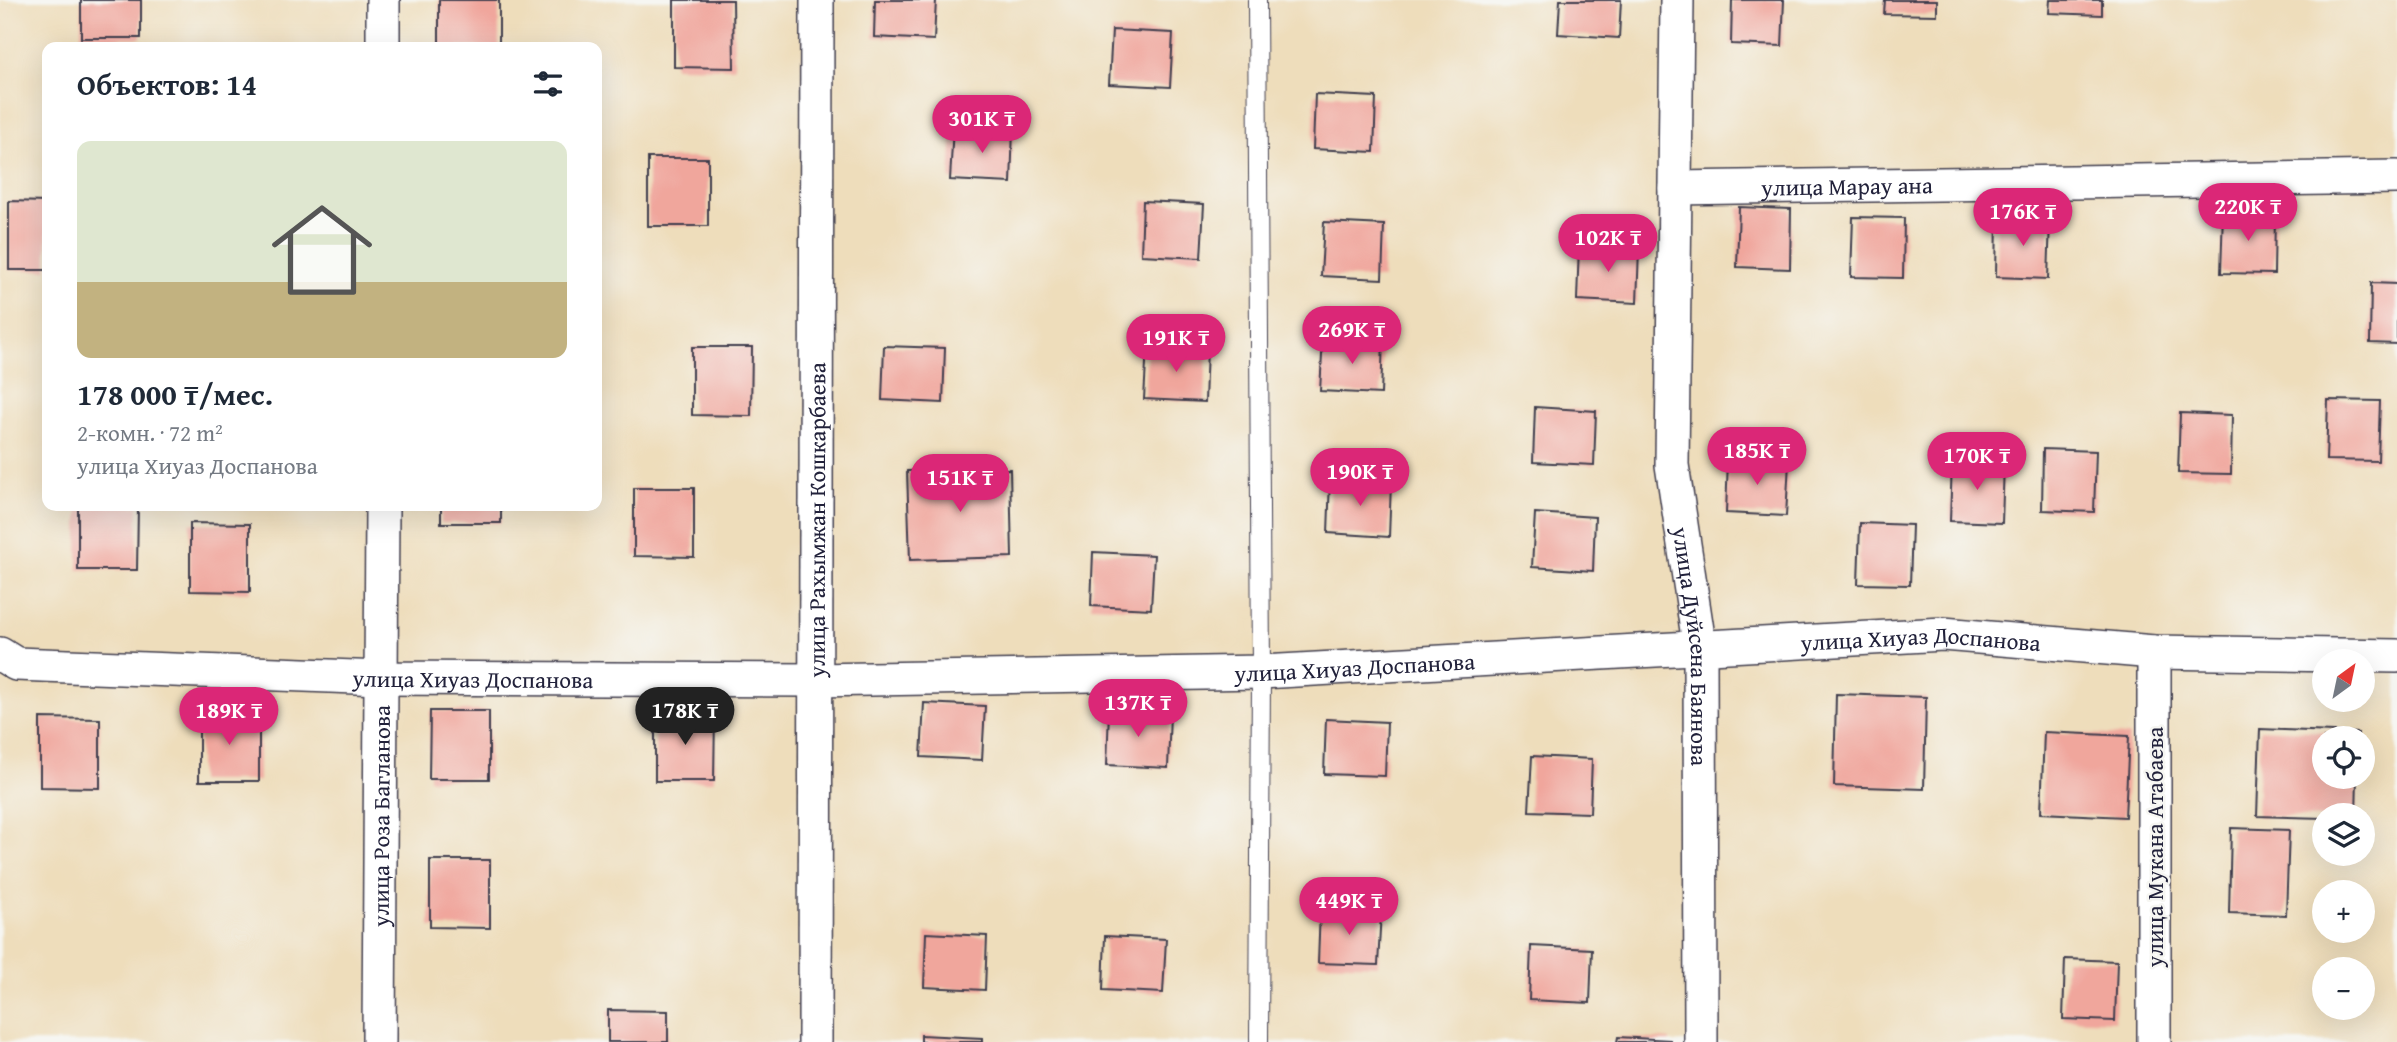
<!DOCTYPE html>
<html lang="ru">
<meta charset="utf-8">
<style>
:root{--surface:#fff;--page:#f2f2f3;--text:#1f2937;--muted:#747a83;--line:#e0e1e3;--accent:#db2777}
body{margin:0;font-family:"Gentium Book Plus",serif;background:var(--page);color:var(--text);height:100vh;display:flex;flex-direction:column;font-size:26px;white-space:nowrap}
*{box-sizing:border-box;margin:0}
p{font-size:23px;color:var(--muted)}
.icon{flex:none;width:38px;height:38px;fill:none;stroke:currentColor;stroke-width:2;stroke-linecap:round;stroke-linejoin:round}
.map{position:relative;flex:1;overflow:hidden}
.drawer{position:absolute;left:42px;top:42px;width:560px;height:469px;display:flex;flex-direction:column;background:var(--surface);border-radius:14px;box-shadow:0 7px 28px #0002}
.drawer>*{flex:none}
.needle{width:46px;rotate:33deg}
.tools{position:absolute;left:2312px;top:649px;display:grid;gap:14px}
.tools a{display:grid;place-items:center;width:63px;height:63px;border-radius:50%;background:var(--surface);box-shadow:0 7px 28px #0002;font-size:35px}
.price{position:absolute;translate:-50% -60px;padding:0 16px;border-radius:24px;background:var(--accent);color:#fff;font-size:23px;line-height:46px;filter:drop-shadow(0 2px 4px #0008)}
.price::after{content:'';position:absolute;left:50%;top:42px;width:21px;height:16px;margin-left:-10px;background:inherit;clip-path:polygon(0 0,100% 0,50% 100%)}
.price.selected{background:#222;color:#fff}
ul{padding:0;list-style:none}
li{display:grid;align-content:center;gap:14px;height:371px;padding:0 35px}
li+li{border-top:2px solid var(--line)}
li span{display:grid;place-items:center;height:217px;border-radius:14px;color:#555}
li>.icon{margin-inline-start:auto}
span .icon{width:126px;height:126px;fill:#fffc;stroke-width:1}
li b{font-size:30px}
h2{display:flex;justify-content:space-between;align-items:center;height:84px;padding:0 35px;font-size:30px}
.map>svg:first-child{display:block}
.building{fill:#f0a69c}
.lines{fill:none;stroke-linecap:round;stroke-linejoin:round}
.service-casing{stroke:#413e4e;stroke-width:20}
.minor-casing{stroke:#413e4e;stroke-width:36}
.service{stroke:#fff;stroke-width:18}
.minor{stroke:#fff;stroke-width:33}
.labels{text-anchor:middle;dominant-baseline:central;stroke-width:5;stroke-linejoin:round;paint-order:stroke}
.street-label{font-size:23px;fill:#22223b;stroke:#f6f6f2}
</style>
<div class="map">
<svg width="2397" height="1042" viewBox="0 0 2397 1042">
<rect width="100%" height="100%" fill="#f6f6f2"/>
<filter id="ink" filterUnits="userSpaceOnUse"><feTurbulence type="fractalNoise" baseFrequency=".0143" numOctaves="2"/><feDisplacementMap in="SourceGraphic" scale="14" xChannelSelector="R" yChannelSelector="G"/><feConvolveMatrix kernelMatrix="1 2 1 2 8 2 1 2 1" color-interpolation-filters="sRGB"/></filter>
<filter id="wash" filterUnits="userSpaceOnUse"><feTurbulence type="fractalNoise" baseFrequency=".00686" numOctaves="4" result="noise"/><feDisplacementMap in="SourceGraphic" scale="28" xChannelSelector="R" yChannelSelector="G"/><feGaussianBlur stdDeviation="1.57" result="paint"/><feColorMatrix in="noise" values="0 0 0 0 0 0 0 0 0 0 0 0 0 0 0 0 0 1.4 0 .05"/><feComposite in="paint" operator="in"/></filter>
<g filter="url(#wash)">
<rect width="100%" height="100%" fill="#edb"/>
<g id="blocks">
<!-- building -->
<g class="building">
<rect x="81" y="0" width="60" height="38"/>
<rect x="439" y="0" width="60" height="47"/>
<path d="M674,0H733L734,68L674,67Z"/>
<path d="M875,0H936L934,40L874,37Z"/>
<path d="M1560,0H1621L1619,38L1558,34Z"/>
<path d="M1732,0H1784L1782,46L1731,44Z"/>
<path d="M1885,0H1937V15L1884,14Z"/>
<path d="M2050,0H2102V15L2049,13Z"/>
<path d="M1112,30L1173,33L1170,87L1109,84Z"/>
<path d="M1315,94L1376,97L1374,152L1313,149Z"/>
<path d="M953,126L1013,129L1011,183L950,180Z"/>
<rect x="648" y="158" width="60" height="68"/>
<path d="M9,201L47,202V270H9Z"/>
<path d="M1143,201L1204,204L1201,258L1141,255Z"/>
<path d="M1739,207L1791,209L1790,269L1737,267Z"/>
<path d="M2223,212L2275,214L2274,274L2221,273Z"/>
<path d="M1853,217L1904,218L1903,278L1851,277Z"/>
<path d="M1997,217L2050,219L2048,279L1996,277Z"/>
<path d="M1324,222L1384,225L1382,279L1321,276Z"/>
<path d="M1579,246L1639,249L1637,303L1577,300Z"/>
<path d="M2371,283L2397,284V344L2370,343Z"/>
<path d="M1323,337L1383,340L1381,394L1320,391Z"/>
<path d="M1147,345L1207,348L1205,402L1144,399Z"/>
<path d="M884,346L945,348L943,403L882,400Z"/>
<path d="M692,347H752L751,416L692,415Z"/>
<path d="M2328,400L2380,401L2378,461L2326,460Z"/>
<path d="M1535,407L1596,411L1594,465L1533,462Z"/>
<path d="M2180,413L2232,415L2231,474L2178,473Z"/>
<path d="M2043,449L2096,451L2094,512L2042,510Z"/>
<path d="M1728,459L1789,462L1786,516L1726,513Z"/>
<path d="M1952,461L2004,463L2002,523L1950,521Z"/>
<path d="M1010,469L1012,557L910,560L907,471Z"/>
<path d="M1330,479L1391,482L1389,537L1328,533Z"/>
<path d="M634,488H694V557L634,556Z"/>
<path d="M78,506H138L137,570H78Z"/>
<rect x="441" y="506" width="60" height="17"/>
<path d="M1535,513L1595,517L1593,571L1532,567Z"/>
<path d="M190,523L250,524V592L190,591Z"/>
<path d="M1860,523L1912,525L1910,585L1858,584Z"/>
<path d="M1093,552L1154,555L1151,609L1091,606Z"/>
<path d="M1836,694L1926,697L1924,789L1834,786Z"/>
<path d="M924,703L985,706L982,760L921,757Z"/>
<path d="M1109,710L1170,713L1168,768L1107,765Z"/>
<path d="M430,711H489V779H429Z"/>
<path d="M655,712L715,713L714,781H655Z"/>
<rect x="199" y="713" width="60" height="68"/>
<path d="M40,718L100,719V788L40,787Z"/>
<path d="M1326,719L1387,722L1385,776L1324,774Z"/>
<path d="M2260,729L2358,733V738H2324V777H2357L2356,816H2324V818L2257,816Z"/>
<path d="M2044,732L2129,736L2125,817L2041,813Z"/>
<path d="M1532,756L1592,759L1590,813L1529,811Z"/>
<path d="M2231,828L2289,830L2286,915L2229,913Z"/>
<path d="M430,860H490V928L430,927Z"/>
<path d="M1320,909L1381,911L1378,965L1318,963Z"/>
<path d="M926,933L987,936L985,990L924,987Z"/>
<path d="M1105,936L1166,939L1163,993L1103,990Z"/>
<path d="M1531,946L1592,949L1590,1003L1529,1000Z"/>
<path d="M2065,959L2117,961L2115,1021L2063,1019Z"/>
<path d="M608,1010L668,1011V1042H608Z"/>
<path d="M921,1035L982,1038V1042H921Z"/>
<path d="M1618,1037L1670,1040V1042H1617Z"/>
</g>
</g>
</g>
<g filter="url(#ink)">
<use href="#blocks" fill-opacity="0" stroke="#413e4e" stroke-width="2"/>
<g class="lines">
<!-- service casing -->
<g class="service-casing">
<path id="service" d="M1257,0L1261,672L1259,1042"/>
</g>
<!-- minor casing -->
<g class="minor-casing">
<g id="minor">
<path id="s1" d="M1677,0L1672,465L1700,650L1701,1042"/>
<path d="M383,47V0"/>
<path id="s2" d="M1675,188L2397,177"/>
<path d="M2154,652V1042"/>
<path id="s3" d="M0,654L16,664L381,678L815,680L1261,672L1943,634L2154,652L2397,656"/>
<path id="s4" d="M379,1042L382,506"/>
<path id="s5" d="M815,1042L817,0"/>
</g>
</g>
<!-- service -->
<use href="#service" class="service"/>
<!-- minor -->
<use href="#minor" class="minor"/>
</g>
</g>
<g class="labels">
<!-- street labels -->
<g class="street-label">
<text stroke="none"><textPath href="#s2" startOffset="172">улица Марау ана</textPath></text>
<text stroke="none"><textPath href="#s5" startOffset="522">улица Рахымжан Кошкарбаева</textPath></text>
<text stroke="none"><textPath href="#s3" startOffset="1925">улица Хиуаз Доспанова</textPath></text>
<text stroke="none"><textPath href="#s1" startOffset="648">улица Дуйсена Баянова</textPath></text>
<text stroke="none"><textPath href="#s3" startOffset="1358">улица Хиуаз Доспанова</textPath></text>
<text stroke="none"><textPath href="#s3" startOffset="476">улица Хиуаз Доспанова</textPath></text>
<text stroke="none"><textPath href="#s4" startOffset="226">улица Роза Багланова</textPath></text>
<text transform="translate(2154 847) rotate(-90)">улица Мукана Атабаева</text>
</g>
</g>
</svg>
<div class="tools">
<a><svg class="needle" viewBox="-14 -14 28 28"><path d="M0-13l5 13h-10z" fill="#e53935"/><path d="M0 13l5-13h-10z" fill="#747a83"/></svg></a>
<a><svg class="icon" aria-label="locate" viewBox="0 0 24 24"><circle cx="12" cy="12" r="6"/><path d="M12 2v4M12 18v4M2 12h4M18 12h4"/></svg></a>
<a><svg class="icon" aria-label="layers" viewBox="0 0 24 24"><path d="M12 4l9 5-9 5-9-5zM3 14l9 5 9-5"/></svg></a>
<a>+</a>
<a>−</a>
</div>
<b class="price" style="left:982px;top:155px">301K ₸</b>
<b class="price" style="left:2248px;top:243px">220K ₸</b>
<b class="price" style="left:2023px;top:248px">176K ₸</b>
<b class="price" style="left:1608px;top:274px">102K ₸</b>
<b class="price" style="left:1352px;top:366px">269K ₸</b>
<b class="price" style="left:1176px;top:374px">191K ₸</b>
<b class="price" style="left:1757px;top:487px">185K ₸</b>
<b class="price" style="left:1977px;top:492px">170K ₸</b>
<b class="price" style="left:1360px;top:508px">190K ₸</b>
<b class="price" style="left:960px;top:514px">151K ₸</b>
<b class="price" style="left:1138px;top:739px">137K ₸</b>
<b class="price" style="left:229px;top:747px">189K ₸</b>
<b class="price selected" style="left:685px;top:747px">178K ₸</b>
<b class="price" style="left:1349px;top:937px">449K ₸</b>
<section class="drawer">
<h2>Объектов: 14<svg class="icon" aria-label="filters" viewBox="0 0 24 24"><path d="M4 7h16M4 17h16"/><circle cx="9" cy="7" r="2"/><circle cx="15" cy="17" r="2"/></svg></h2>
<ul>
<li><span style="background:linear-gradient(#dfe7d0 65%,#c2b280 0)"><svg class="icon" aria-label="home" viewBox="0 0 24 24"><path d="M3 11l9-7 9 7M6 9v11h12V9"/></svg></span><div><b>178 000 ₸/мес.</b><p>2-комн. · 72 m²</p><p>улица Хиуаз Доспанова</p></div></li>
</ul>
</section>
</div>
